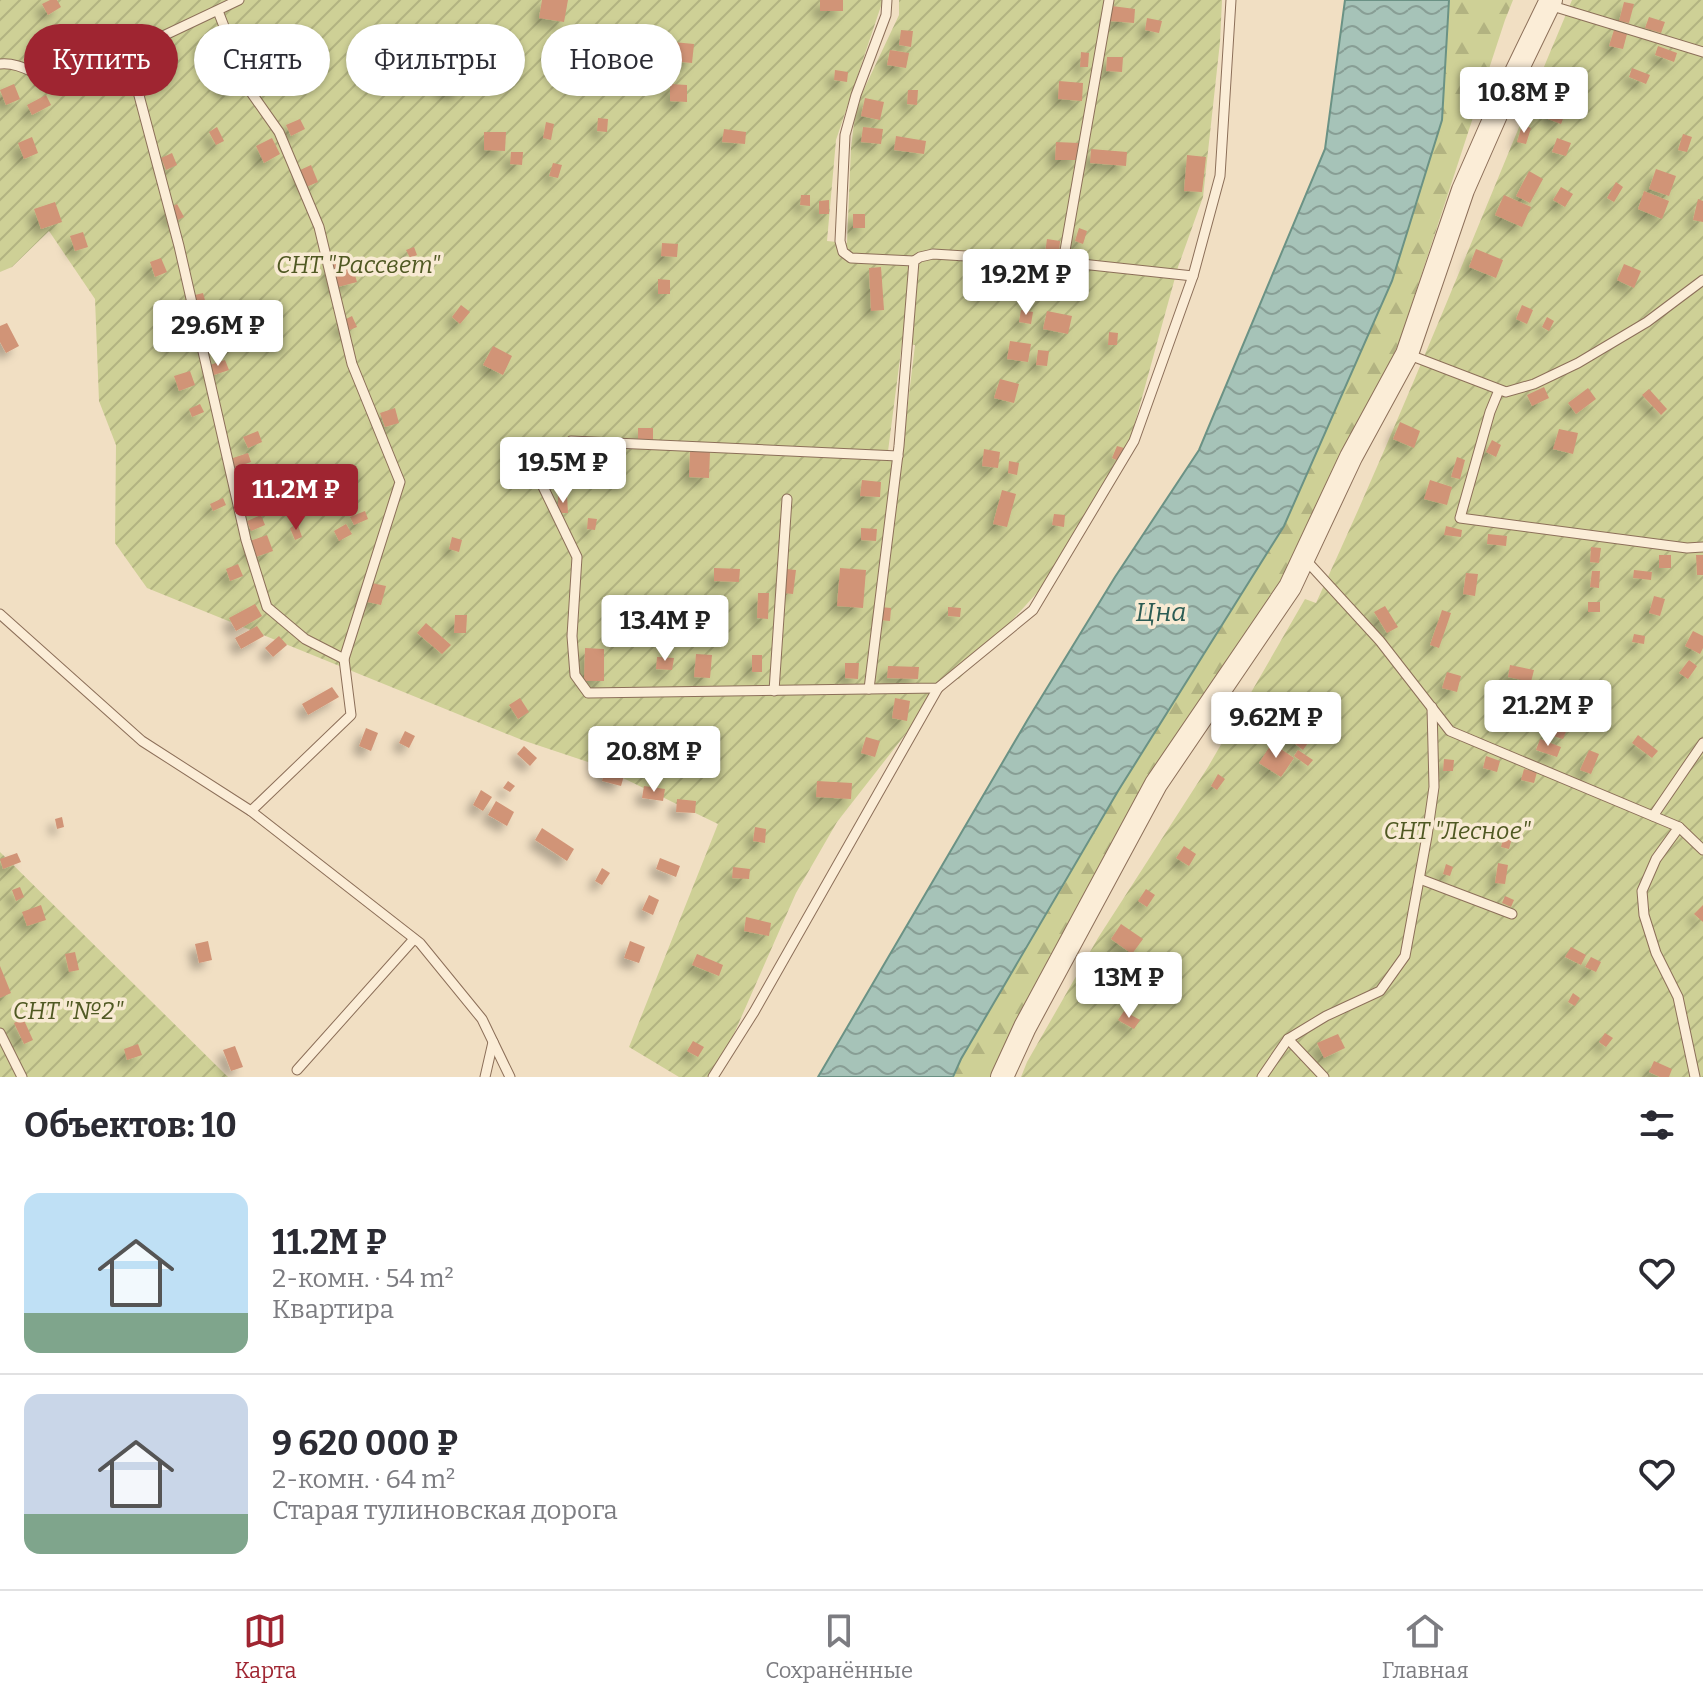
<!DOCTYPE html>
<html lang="ru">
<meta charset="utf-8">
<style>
:root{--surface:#fff;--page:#f7f7f7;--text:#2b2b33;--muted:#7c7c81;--line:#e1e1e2;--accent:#9f2531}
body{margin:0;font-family:Bitter,serif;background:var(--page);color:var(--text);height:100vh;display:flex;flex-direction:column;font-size:30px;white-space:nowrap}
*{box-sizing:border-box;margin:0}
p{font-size:26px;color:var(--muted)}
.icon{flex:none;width:44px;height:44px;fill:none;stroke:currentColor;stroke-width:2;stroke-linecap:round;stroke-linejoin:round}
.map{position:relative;height:1077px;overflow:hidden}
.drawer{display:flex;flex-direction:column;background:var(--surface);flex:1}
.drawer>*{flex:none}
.guide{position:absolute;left:24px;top:24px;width:800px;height:72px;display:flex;gap:16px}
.price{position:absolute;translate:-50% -68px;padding:0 18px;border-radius:8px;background:#fff;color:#222;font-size:26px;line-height:52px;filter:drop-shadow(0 2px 4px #0008)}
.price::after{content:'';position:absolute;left:50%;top:48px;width:24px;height:18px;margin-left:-12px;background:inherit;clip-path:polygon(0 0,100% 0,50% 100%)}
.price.selected{background:var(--accent);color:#fff}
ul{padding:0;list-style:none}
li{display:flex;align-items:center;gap:24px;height:200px;padding:0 24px}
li+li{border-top:2px solid var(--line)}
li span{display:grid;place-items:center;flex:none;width:224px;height:160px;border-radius:16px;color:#555}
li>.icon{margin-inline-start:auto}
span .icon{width:96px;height:96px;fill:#fffc;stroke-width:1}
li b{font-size:34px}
h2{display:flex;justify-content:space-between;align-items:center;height:96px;padding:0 24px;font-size:34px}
.chip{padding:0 28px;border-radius:36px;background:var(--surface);box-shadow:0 2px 6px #0004;font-size:28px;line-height:72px}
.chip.selected{background:var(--accent);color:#fff}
.dock{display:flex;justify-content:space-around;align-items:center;height:112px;border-top:2px solid var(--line);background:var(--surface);font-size:22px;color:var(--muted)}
.dock a{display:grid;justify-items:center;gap:4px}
.dock .selected{color:var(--accent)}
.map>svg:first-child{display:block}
.forest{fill:url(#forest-firs)}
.garden{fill:url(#garden-furrows);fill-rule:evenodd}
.water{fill:url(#water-waves);stroke:#6b9285;stroke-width:2}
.building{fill:#d19477;filter:url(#shadow)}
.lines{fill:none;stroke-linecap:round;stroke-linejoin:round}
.service-casing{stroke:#8c6f59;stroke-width:11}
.tertiary-casing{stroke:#8c6f59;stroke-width:24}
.service{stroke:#fbedd7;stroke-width:9}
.tertiary{stroke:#fbedd7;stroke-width:22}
.labels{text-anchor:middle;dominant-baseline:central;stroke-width:7;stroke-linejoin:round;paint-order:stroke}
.park-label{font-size:24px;font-style:italic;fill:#505923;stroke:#f8ead3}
.water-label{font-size:26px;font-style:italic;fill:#2c5c54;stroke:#f8ead3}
</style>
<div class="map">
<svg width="1703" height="1077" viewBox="0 0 1703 1077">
<defs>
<pattern id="forest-firs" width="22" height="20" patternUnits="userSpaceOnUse" patternTransform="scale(2)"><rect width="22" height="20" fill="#ced096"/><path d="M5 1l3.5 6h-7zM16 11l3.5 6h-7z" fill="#b2b381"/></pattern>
<pattern id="garden-furrows" width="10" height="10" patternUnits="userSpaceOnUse" patternTransform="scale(2)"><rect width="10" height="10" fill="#ced096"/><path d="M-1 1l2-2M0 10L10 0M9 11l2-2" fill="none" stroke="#b2b381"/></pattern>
<pattern id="water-waves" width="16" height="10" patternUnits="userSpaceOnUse" patternTransform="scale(2)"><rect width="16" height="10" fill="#a6c3b8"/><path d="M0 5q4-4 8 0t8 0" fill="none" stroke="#889e95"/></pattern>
<filter id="shadow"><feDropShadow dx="-7" dy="7" stdDeviation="4" flood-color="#0004"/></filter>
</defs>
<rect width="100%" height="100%" fill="#f1dfc3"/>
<!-- forest -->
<path class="forest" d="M1449,0H1513L1505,20L1400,340L1314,532L993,1077H954L961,1059L1118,791L1284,526L1442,120Z"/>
<!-- garden -->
<g class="garden">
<path d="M0,0H883L836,140L827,241L847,243L851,148L856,106L899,15V0H1222L1220,42L1203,197L1178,267L1125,459L1045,584L959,679H946L936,695L837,822L796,893L725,1054L707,1077H679L629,1047L718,824L594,764L522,740L147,588L115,543L116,445L99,401L95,299L49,231L12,267L0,272ZM902,343L915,345L901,461L887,459Z"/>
<path d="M1572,0H1703V1077H1021L1027,1062L1098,938L1208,767L1305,599L1316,603C1408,405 1487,201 1572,0Z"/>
<path d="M0,852L228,1077H0Z"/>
</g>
<!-- water -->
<path class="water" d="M1345,0H1449L1442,120L1392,281L1284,526L1118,791L961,1059L953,1077H818L1028,719L1115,577L1199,450L1325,149Z"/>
<!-- building -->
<g class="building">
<path d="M50,0H57L61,7L48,15L42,4Z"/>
<path d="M542,0H568L564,22L539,18Z"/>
<rect x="820" y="0" width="23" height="11"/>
<path d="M1624,2L1634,4L1629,23L1619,21Z"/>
<path d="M1112,6L1135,9L1134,23L1110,21Z"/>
<path d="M1649,17L1665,22L1661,33L1645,28Z"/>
<path d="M1147,18L1162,21L1159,33L1145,30Z"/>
<path d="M250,29L255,41L239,48L233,36Z"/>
<path d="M901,30L913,31L911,47L899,45Z"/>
<path d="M1614,30L1627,34L1623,49L1609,46Z"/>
<path d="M215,37L222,54L207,60L200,43Z"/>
<path d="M385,37H393L392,46L385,45Z"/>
<path d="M87,39L98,59L82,67L72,47Z"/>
<path d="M673,42L694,44L692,63L671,61Z"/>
<path d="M1658,46L1677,53L1674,62L1655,55Z"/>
<path d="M396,47L413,49L411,62L394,60Z"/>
<path d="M890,50L909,53L906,68L887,65Z"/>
<path d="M1081,52L1089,53L1088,67H1080Z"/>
<path d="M1107,57H1123L1122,72L1106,71Z"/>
<path d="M425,67L437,68L435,80L423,79Z"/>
<path d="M446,68L464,73L459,95L441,90Z"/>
<path d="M1632,68L1650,75L1646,84L1629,77Z"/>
<path d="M835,70L848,72L847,82L834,80Z"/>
<path d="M231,72L238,87L225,93L218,77Z"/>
<path d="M1059,81L1083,83L1082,101L1058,99Z"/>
<path d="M14,84L20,99L6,105L0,90Z"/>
<path d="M670,84L687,85V102L670,101Z"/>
<path d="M908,90H918L917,105L907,104Z"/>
<path d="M46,95L51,105L32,115L27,105Z"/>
<path d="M1557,95L1570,100L1561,124L1548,119Z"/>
<path d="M865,98L884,102L880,120L861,116Z"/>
<path d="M598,118L608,119L607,132L597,131Z"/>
<path d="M300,119L305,129L291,136L286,125Z"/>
<path d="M546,122L554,124L551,140L543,138Z"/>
<path d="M1522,125L1531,128L1526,144L1517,142Z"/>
<path d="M217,127L224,141L216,145L209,132Z"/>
<path d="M863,127L883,129L881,144L861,142Z"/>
<path d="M724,129L746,132L745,144L722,142Z"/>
<path d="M484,132H506L505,151L484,150Z"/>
<path d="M1683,134L1692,137L1687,152L1678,150Z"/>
<path d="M896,136L926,141L924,154L894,150Z"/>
<path d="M32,137L38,153L24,159L18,143Z"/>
<path d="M272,138L280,154L264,163L256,146Z"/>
<path d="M1557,138L1571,143L1566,156L1552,152Z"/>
<path d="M1056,142L1079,143L1078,160H1055Z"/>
<path d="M1091,149L1127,152L1126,166L1090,163Z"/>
<path d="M511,152H523L522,165L510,164Z"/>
<path d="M172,153L177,165L166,170L161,158Z"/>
<path d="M1187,155L1206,157L1202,192L1184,191Z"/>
<path d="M553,163L562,165L558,178L549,176Z"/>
<path d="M311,165L318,182L304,188L298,171Z"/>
<path d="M1656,169L1676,176L1669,196L1649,189Z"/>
<path d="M1529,171L1543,179L1530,203L1516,196Z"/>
<path d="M1616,182L1623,187L1614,202L1607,198Z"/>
<path d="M1561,187L1573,194L1565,207L1553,200Z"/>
<path d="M1644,191L1669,201L1662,219L1638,209Z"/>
<path d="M801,195H810V206L800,205Z"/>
<path d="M1504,195L1531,207L1522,227L1495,215Z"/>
<path d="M1698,199L1703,201V222L1693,220Z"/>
<path d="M829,200V214H819V201Z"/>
<path d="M55,202L62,222L41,229L34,209Z"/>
<path d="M177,204L184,217L172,223L165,210Z"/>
<rect x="853" y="214" width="12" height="14"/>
<path d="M1079,228L1087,231L1083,244L1075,241Z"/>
<path d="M83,232L88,247L75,251L70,236Z"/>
<path d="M1047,239L1060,241L1059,255L1045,253Z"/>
<path d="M662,243L678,244L677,257L661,256Z"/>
<path d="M414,247L417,255L410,258L406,250Z"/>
<path d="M1476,249L1503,260L1496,278L1469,267Z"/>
<path d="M161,258L167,272L155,277L150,262Z"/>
<path d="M350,259L357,282L334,288L328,265Z"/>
<path d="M1624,264L1641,271L1634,288L1617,280Z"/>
<path d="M881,267L884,310L871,311L869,268Z"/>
<path d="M658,279L670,280V294H658Z"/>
<path d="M203,293L206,304L195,307L191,296Z"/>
<path d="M461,305L470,312L460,324L452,317Z"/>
<path d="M1522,305L1533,310L1527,324L1516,319Z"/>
<path d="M1021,310L1033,312L1031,324L1019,322Z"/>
<path d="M1047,311L1072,316L1068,334L1043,329Z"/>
<path d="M209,313L214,328L195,334L191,319Z"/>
<path d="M352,316L357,327L342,333L338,323Z"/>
<path d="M1547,317L1554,321L1549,331L1542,327Z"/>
<path d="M7,323L19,346L6,353L0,342V326Z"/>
<path d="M1109,332L1118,333L1117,345H1108Z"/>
<path d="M211,336L214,347L203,350L200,339Z"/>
<path d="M1010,341L1031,344L1028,362L1007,359Z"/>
<path d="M493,346L512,356L503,375L483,365Z"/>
<path d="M1038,350L1049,351L1047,366L1036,365Z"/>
<path d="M225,360L229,370L211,376L207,366Z"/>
<path d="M190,371L195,385L179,391L174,376Z"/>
<path d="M1000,379L1019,384L1014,403L994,398Z"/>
<path d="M1544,387L1549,398L1532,406L1527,395Z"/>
<path d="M1588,388L1596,399L1576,414L1568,403Z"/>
<path d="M1649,389L1667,409L1661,415L1642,395Z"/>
<path d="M200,404L204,412L192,417L189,409Z"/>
<path d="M395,408L399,423L385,427L380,413Z"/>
<path d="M1400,422L1420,431L1414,448L1393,439Z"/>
<rect x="638" y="428" width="15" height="13"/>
<path d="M1559,429L1578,433L1573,454L1553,449Z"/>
<path d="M258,431L262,442L248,448L243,437Z"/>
<path d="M1492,440L1501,445L1496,457L1486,452Z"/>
<path d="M1117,446L1124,448L1119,461L1112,458Z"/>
<path d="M984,449L1000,452L998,468L982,466Z"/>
<path d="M690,452H710L709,478L689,477Z"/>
<path d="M248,453L251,462L233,468L230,459Z"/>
<path d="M1457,457L1465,460L1460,479L1451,477Z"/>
<path d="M1009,461L1019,463L1017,475L1008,473Z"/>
<path d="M862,480L881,482L880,497L860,496Z"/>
<path d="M1430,480L1452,487L1447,505L1424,499Z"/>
<path d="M1002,490L1016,494L1007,527L993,524Z"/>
<path d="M558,496H567L568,513H558Z"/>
<path d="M223,498L226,505L213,511L210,504Z"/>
<path d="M365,511L368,519L354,525L350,517Z"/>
<path d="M1054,514L1065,515L1064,527L1052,525Z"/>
<path d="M261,515L265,525L251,531L247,521Z"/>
<path d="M588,518L597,519L595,530L587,529Z"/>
<path d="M346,524L352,534L339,541L334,531Z"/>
<path d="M298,525L302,537L295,540L290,528Z"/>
<path d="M1446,526L1462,530L1461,537L1444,535Z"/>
<path d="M861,528L877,529L876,541L861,540Z"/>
<path d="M1488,534L1507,536L1506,546L1487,544Z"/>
<path d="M267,535L273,551L253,558L247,542Z"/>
<path d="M452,537L462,540L459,552L449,549Z"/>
<path d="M1591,547L1601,548L1599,563L1590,562Z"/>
<rect x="1659" y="555" width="12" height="13"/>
<path d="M1696,555H1703V575H1697Z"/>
<path d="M238,564L243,576L230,581L226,569Z"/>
<path d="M714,568L740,569L739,582L714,581Z"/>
<path d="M840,568L866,570L863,608L837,606Z"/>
<path d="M786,569L796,570L793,594L783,593Z"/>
<path d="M1634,570L1652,572L1651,580L1633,578Z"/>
<path d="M1592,571H1600L1599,588L1590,587Z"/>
<path d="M1466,573L1478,574L1475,596L1463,594Z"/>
<path d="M367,582L386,586L381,605L363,601Z"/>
<path d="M758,593H769L768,619L757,618Z"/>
<path d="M1654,596L1665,599L1660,616L1649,613Z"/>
<rect x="1588" y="602" width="12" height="10"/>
<path d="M255,604L262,616L236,631L229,618Z"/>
<path d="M1385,606L1398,627L1387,633L1374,612Z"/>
<path d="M880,607L891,608L890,621L879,620Z"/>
<path d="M948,607L961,608L960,617L948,616Z"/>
<path d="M1442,610L1451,613L1439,648L1430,645Z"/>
<path d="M455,615H467L466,633H454Z"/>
<path d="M426,623L451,645L442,654L417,633Z"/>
<path d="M257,626L264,636L241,649L235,638Z"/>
<path d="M1693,631L1703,636V648L1700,654L1685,646Z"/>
<path d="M1634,634L1645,636L1644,644L1632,642Z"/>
<path d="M279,636L287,645L273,657L265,648Z"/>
<path d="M585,648L604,649V681H584Z"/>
<path d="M696,654L712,655L710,678L694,677Z"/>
<rect x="752" y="655" width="10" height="17"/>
<path d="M657,657L674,658L672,670L656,669Z"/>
<path d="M1689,660L1697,666L1688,679L1679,673Z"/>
<path d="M845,663H859L858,679L845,678Z"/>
<path d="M1510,665L1534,670L1531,682L1508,677Z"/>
<path d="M888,666L919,667L918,679L887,678Z"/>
<path d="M1447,672L1461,676L1457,692L1442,688Z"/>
<path d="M332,687L339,697L308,715L302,704Z"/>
<path d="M520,698L529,712L518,719L509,705Z"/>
<path d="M895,698L910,701L907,721L892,718Z"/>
<path d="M1293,727L1310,740L1303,750L1286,737Z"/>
<path d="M1552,727L1566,732L1563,739L1550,735Z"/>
<path d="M366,728L378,733L371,751L359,746Z"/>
<path d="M405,731L415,736L409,748L399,743Z"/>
<path d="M1638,735L1658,751L1652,758L1632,743Z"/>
<path d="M866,737L880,741L875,757L861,753Z"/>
<path d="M1540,739L1561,747L1557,757L1536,750Z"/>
<path d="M1272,743L1294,758L1281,777L1259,763Z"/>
<path d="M524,746L537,758L530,766L517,754Z"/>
<path d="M1298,750L1313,760L1308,766L1294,756Z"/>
<path d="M1589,750L1599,754L1591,774L1580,770Z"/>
<path d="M1486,756L1500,761L1497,772L1483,768Z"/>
<path d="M1444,759L1454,760L1453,771H1443Z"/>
<path d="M606,767L625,772L621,786L602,781Z"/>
<path d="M1524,769L1537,772L1534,783L1521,780Z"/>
<path d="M1218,774L1225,779L1217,790L1211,786Z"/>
<path d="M508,781L515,786L510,792L503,788Z"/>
<path d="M817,781L852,783L851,799L816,797Z"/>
<path d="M644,786L665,789L663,801L642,798Z"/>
<path d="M481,790L492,797L483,811L473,805Z"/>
<path d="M677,799L696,801L695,813L676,812Z"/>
<path d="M496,801L514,812L507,826L488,815Z"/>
<path d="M62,817L64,827L57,829L55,819Z"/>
<path d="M1515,826L1524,829L1521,836L1513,833Z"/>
<path d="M755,827L766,829L765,843L753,841Z"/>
<path d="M542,828L574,849L567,861L535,840Z"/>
<path d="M1504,836L1512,838L1509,849L1501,847Z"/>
<path d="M1184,846L1196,854L1189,866L1176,858Z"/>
<path d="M17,853L21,862L3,869L0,859Z"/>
<path d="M660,858L680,866L676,877L656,869Z"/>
<path d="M1498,863L1508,865L1505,884L1495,883Z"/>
<path d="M1446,864L1453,867L1450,876L1443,874Z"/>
<path d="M733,867L750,869L749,879L732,878Z"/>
<path d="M602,868L610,873L602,885L595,881Z"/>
<path d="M20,887L24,897L16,901L12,890Z"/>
<path d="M1146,889L1155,895L1147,907L1138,901Z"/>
<path d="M649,895L659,900L653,915L642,910Z"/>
<path d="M1505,896L1514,900L1511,907L1502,903Z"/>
<path d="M41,905L46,920L27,926L22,912Z"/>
<path d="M1703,905V922L1694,914Z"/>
<path d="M746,917L771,923L769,936L744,931Z"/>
<path d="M1121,924L1143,939L1132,954L1111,939Z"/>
<path d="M208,941L212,960L199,963L195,944Z"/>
<path d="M630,941L645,947L639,963L624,958Z"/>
<path d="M1571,947L1586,955L1581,965L1565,957Z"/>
<path d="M75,952L79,970L69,972L65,954Z"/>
<path d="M697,954L723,965L719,976L692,965Z"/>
<path d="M1591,957L1601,962L1596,972L1585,967Z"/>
<path d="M0,966L11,993L0,998Z"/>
<path d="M1573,993L1580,998L1575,1006L1568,1002Z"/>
<path d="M1124,1011L1140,1020L1134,1029L1118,1020Z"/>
<path d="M23,1018L33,1040L24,1044L14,1023Z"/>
<path d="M1605,1033L1613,1038L1606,1047L1599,1042Z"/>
<path d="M1338,1034L1345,1048L1324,1058L1317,1043Z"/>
<path d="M693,1041L704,1047L698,1057L687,1051Z"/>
<path d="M138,1044L142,1055L127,1060L124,1049Z"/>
<path d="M235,1046L243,1067L231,1071L223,1050Z"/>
<path d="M1654,1061L1672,1069L1669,1077H1660L1649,1072Z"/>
</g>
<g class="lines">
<!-- service casing -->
<g class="service-casing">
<g id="service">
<path d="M887,0L886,15L856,95L845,135L840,241L843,252L851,258L914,261"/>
<path d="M1549,5L1703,52"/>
<path d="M218,11L248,88L279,132L319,227L352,364L400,482L344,659L351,715L251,811"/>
<path d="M128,54L179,246L246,540L267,607L305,639L344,659"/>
<path d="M0,64C19,62 33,74 50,79C56,81 63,80 70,80L239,0"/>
<path d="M1063,262L1193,276"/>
<path d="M1407,354L1506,392L1534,384L1578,363L1647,322L1703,280"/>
<path d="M1499,390L1490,412L1460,518L1687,548L1703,547"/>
<path d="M571,441L898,456"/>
<path d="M533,466L577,557L572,636L575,675L588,693L938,688L1033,610L1134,441L1193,276L1220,176L1231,0"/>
<path d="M1304,558L1380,641L1450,731L1679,827L1656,859L1642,891L1644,915L1656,953L1678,997L1695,1077"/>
<path d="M0,614L142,741L251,811L420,943L482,1019L510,1077"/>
<path d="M869,689L899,446L914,261L920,257L933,254L1063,262L1109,0"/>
<path d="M774,691L787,499"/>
<path d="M1653,816L1703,743"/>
<path d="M1679,827L1703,850"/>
<path d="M1420,879L1512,914"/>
<path d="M0,1033L22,1077"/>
<path d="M1288,1039L1324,1077"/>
<path d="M297,1070L414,939"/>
<path d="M485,1077L493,1042"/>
<path d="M713,1077L754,1012L938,688"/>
<path d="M1262,1077L1288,1039L1326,1016L1380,991L1405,956L1427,836L1434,787L1432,707"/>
</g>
</g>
<!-- tertiary casing -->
<g class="tertiary-casing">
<path id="tertiary" d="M1002,1077L1025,1027L1156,784L1290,587L1351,457L1407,354L1463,190L1503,99L1551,0"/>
</g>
<!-- service -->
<use href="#service" class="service"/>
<!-- tertiary -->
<use href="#tertiary" class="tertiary"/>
</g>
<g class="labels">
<!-- park labels -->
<g class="park-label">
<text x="358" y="265">СНТ "Рассвет"</text>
<text x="1457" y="831">СНТ "Лесное"</text>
<text x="68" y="1011">СНТ "№2"</text>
</g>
<!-- water labels -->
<g class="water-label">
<text x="1161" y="612">Цна</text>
</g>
</g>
</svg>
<b class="price" style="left:1524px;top:135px">10.8M ₽</b>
<b class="price" style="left:1026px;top:317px">19.2M ₽</b>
<b class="price" style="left:218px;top:368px">29.6M ₽</b>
<b class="price" style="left:563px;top:505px">19.5M ₽</b>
<b class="price selected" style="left:296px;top:532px">11.2M ₽</b>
<b class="price" style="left:665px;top:663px">13.4M ₽</b>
<b class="price" style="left:1548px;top:748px">21.2M ₽</b>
<b class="price" style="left:1276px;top:760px">9.62M ₽</b>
<b class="price" style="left:654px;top:794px">20.8M ₽</b>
<b class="price" style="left:1129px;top:1020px">13M ₽</b>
<div class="guide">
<a class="chip selected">Купить</a>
<a class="chip">Снять</a>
<a class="chip">Фильтры</a>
<a class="chip">Новое</a>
</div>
</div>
<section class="drawer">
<h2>Объектов: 10<svg class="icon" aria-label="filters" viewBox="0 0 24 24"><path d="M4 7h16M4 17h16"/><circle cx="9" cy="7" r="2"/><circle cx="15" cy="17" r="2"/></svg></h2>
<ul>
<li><span style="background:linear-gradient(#bfe0f5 75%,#7fa58c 0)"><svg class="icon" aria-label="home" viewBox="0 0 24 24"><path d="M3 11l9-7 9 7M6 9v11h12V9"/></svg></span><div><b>11.2M ₽</b><p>2-комн. · 54 m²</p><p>Квартира</p></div><svg class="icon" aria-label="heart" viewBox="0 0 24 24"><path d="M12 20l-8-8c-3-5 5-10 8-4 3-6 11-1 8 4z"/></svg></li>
<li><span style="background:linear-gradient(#c9d6e8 75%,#7fa58c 0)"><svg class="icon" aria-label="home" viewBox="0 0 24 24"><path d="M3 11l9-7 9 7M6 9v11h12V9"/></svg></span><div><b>9 620 000 ₽</b><p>2-комн. · 64 m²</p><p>Старая тулиновская дорога</p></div><svg class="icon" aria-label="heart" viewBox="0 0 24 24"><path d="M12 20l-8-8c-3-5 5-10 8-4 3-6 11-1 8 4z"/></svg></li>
</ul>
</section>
<nav class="dock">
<a class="selected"><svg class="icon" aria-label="map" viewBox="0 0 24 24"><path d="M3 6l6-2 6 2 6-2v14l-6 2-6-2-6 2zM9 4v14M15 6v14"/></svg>Карта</a>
<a><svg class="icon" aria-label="saved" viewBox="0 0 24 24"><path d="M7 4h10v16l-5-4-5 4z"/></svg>Сохранённые</a>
<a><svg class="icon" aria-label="home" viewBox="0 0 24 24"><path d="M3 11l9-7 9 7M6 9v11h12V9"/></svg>Главная</a>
</nav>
